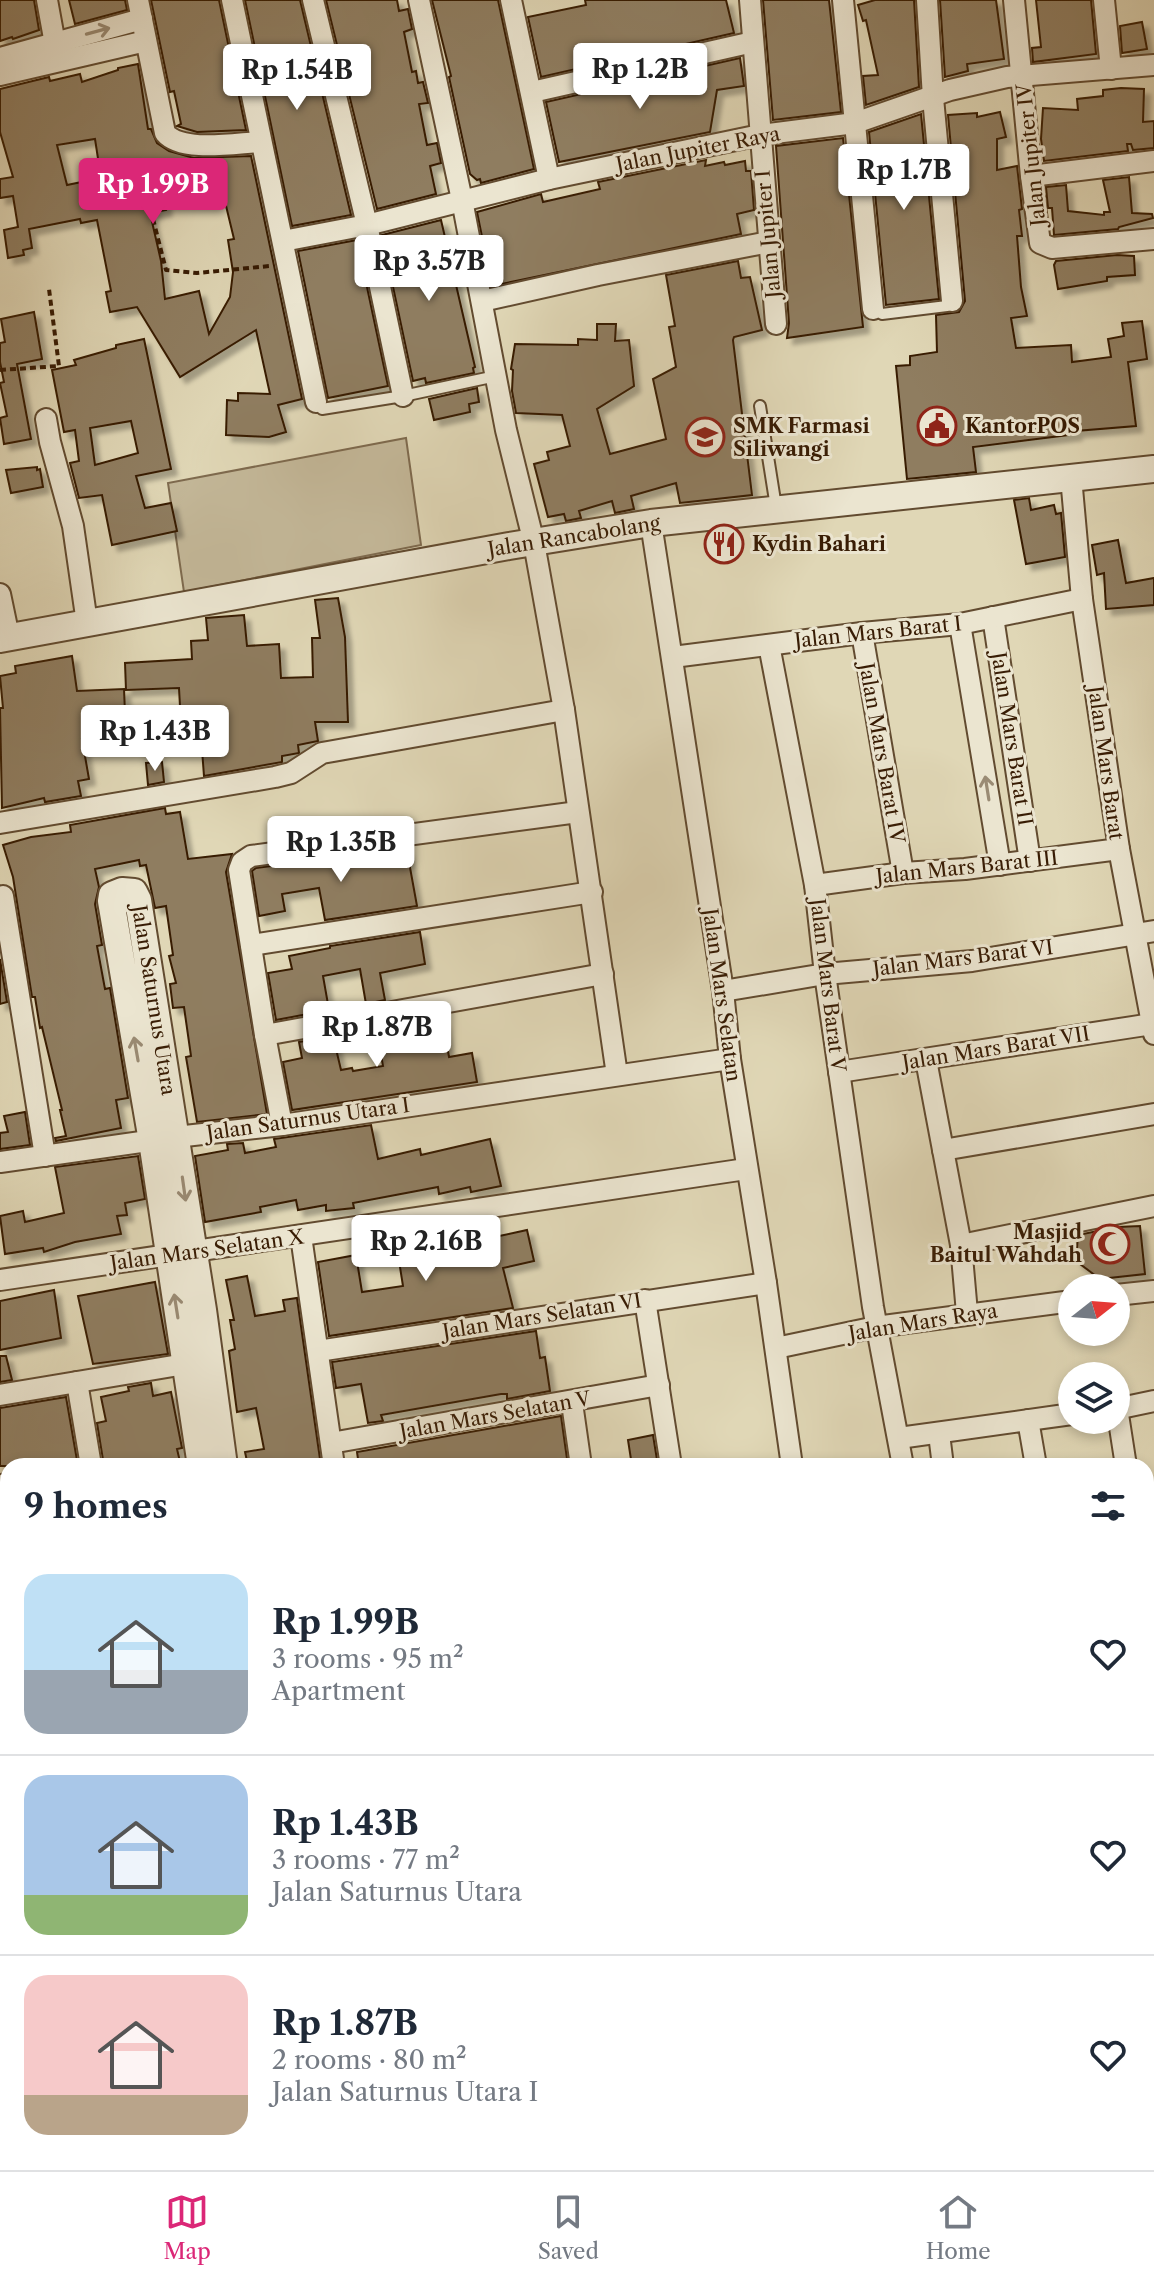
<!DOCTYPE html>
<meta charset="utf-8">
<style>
:root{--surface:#fff;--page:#f2f2f3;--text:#1f2937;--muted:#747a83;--line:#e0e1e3;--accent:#db2777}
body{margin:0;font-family:"Libre Caslon Text",serif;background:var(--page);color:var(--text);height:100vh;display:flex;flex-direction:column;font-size:30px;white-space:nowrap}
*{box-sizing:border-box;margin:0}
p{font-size:26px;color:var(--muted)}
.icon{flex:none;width:44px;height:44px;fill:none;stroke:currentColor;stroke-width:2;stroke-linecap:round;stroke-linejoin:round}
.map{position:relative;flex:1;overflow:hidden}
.panel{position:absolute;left:0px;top:1458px;width:1154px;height:712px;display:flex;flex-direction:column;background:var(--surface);border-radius:24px 24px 0 0;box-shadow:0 4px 12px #0003}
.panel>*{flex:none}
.needle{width:52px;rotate:73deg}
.tools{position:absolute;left:1058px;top:1274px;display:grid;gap:16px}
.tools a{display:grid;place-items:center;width:72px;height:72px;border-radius:50%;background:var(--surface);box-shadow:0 4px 12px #0003;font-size:40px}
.price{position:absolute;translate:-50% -68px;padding:0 18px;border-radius:8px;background:#fff;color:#222;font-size:26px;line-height:52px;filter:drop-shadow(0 2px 4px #0008)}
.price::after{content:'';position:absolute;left:50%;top:48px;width:24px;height:18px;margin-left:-12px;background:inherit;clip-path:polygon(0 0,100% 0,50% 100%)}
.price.current{background:var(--accent);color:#fff}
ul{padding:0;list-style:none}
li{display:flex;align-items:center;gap:24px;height:200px;padding:0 24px}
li+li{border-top:2px solid var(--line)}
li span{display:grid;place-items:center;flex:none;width:224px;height:160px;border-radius:24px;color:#555}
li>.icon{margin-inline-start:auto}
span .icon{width:96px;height:96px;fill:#fffc;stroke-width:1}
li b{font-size:34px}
h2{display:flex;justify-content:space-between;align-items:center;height:96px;padding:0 24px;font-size:34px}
.tabs{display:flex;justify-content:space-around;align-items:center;height:112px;border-top:2px solid var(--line);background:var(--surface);font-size:22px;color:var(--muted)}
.tabs a{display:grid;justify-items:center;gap:4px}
.tabs .current{color:var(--accent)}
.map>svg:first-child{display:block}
.green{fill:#c3b798;stroke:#7e6a4e;stroke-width:2}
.building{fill:#8f7d61;stroke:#381c04;stroke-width:2;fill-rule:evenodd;filter:url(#shadow)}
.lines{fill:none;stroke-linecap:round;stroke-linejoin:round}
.service-casing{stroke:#624b30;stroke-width:14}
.minor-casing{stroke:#624b30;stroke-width:24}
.tertiary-casing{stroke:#624b30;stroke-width:30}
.path{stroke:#381c04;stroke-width:4;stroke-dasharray:6 4;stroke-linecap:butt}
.service{stroke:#ebe5d0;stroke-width:10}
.minor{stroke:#ebe5d0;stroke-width:20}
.tertiary{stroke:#ebe5d0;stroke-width:26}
.oneway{stroke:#9a8b74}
.labels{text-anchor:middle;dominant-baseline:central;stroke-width:6;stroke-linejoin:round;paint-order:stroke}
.street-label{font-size:20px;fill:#381c04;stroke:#ebe5d0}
.poi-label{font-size:20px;font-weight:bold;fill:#381c04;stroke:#ebe5d0;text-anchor:start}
</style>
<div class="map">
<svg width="1154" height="2170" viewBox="0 0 1154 2170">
<defs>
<filter id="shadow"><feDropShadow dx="6" dy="6" stdDeviation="2" flood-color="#0004"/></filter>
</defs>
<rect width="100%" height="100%" fill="#e0d7b6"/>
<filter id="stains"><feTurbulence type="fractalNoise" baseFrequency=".0025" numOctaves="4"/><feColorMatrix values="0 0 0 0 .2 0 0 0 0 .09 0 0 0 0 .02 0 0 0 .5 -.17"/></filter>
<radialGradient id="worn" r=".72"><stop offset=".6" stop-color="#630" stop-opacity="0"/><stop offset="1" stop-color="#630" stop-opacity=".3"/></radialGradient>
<!-- green -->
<path class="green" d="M406,438L421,545L184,592L168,483Z"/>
<!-- building -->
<g class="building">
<path d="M0,0H34L39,30L13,39L12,37L0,41Z"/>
<path d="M69,0H125L127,10L75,24Z"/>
<path d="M151,0H219L246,130L197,132L177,126L181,124L174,91L170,92Z"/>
<path d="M245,0H300L351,215L292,226Z"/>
<path d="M326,0H397L399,11L408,9L412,29L404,32L412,72L416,71L418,83L423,82L428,103L419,104L427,145L437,143L441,163L430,166L436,194L377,209Z"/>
<path d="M432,0H498L534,169L481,183L480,179L477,180L470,174L449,77L451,76Z"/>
<path d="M585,0H726L734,33L541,77L528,17L586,5Z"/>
<path d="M763,0H829L841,112L773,120Z"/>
<path d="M875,0H914L919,87L866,105L863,76L878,75L866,20L863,21L858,5Z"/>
<path d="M940,0H996L1004,59L967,64L968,71L945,77Z"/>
<path d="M1036,0H1091L1096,54L1033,62L1032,48L1041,47Z"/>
<path d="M1142,22L1147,49L1122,53L1120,26Z"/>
<path d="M740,58L744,86L717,90L710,132L559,162L546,102Z"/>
<path d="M138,64L148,129H151L157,143L169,151L194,158L251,156L302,399L278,405L286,432L269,437L226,435L227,400L238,401V393L270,394L256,330L180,377L137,307L110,312L106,292L111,291L97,220L81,223L80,219L29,229L32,248L23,250L24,255L8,258L4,230L18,227L13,196L0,198V179L13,177L0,132V89L49,77L50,81L80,74L82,82L118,70V68ZM95,139L101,178L67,185L57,145ZM221,185L234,239L228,240L233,272L230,297L209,334L199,291L165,299L161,261L150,213L166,210L163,194Z"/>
<path d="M1121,88L1144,89L1143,122L1154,121V148L1133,150L1131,144H1127L1128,151L1044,161L1041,139L1043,108L1078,110L1077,99L1103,96V90Z"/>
<path d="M1000,112L1006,137L997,139V170L1017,166L1022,209L1019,210L1022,236H1017L1021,287L1027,316L1011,318L1016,348L1071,345L1072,362L1111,357L1108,339L1124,336L1122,323L1142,321L1147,359L1128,362L1136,426L1076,431V434L973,447L976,472L907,479L896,366L910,365V356L937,352L936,315L959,312L965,301L948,115L977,113V117Z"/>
<path d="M921,114L939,299L886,305L869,132Z"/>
<path d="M843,138L863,327L787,338L789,323L776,146Z"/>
<path d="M706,160L705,166L724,162L725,165L745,161L746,171H751L754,210L737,214L741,234L492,286L477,212L541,194L543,202L600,189L598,182Z"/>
<path d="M1129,177L1132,213L1152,214L1153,218L1119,227L1118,229L1054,235L1052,208H1048L1046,187L1066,185L1068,211L1104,215V212H1110L1103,180Z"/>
<path d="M441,220L475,367L473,368L474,373L426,383L425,378L413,381L382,235Z"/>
<path d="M357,240L388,386L328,398L298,251Z"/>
<path d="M1117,255L1134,256L1135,275L1107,277V281L1058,289L1054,265L1056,261Z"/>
<path d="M738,261L741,278L750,277L762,330L734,337L733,340L752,495L680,503L676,483L631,496L634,509L615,513L612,501L579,511L581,518L566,521L564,514L548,517L534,464L549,460L547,452L570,446L562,415L516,413L512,391L513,370L511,369L515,344L578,345V339L597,340V324H616L615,341L629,340L634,386L597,409L610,454L666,439L653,379L676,367L669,327L675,326L666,275Z"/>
<path d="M34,312L42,359L17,364L31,439L4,444L0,418L7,416L0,383L4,382L0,362V343L5,342L1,319Z"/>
<path d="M144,339L171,469L136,476L145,508L171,503L177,531L112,545L102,495L79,498L70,463L79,461L75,430L64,432L52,370L76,365L74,360L116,348V345ZM131,421L138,453L95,465L90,428Z"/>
<path d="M477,388L479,402L469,404L470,412L434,420L429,399Z"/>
<path d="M37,467V470L40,469L43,487L11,493L6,470Z"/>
<path d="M1029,498L1031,510L1054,505L1056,514L1061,513L1065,557L1026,564L1014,500Z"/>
<path d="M1118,540L1126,583L1154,578V605L1106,609L1104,573L1097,575L1092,545Z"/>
<path d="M338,598L345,637L348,722H315L318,741L298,745L299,753L282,756V762L204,776L200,723L181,725L179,688L126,690L125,663L192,659L191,641L208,640L206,618L244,615L247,646L279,644L281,678L313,677L312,638H320L315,600Z"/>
<path d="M72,656L77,691L124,689L126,737L82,739L89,779L78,781L81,796L45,802L44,798L2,808L0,708H3L0,676L16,673L15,666Z"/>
<path d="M162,762L164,782L148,785L146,763Z"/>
<path d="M165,808L166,814L180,812L188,859L232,854L226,872L267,1114L197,1122L186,1057L191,1056L184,1007L173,1008L170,984L176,983L169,956L173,955L166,906L155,908L146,865L140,866L139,860L95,869L99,887L95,904L102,945L97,946L105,989L110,988L128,1098L116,1100L121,1128L56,1141L55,1138L66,1136L60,1110H62L42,1027L40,1028L35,997H32L13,877L3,845L31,837L71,832L70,825Z"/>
<path d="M394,850V854L407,851L417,906L325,920L319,888L282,894L285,911L259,916L252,871L256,868Z"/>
<path d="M420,932L425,964L380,973L385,1000L366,1004L360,969L323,976L329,1010L276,1020L268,973L292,969L289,956L330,948V946Z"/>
<path d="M0,959L7,1002L0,1004Z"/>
<path d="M443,1022L449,1057L472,1053L477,1082L292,1110L283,1062L302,1058L299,1042L333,1036L341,1070L352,1068L353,1071L383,1066L377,1032Z"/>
<path d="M25,1112L30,1145L0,1149V1133L8,1132L4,1116Z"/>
<path d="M371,1125L378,1159L420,1149L421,1155L490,1139L501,1186L471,1192L470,1187L439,1194L438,1187L353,1203L354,1208L326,1211V1205L298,1210L296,1200L260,1207L261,1212L205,1222L195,1156L228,1150L227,1144L243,1143L245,1153L276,1147L274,1139Z"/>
<path d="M138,1156L145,1199L125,1203L127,1215L117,1216L121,1234L75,1242L44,1252L43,1248L5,1254L0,1216L23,1211L25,1222L64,1213L55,1167Z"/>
<path d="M1140,1226L1145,1274L1100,1279L1076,1261L1078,1235L1117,1227Z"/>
<path d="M488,1230L490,1238L527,1230L534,1261L503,1268L513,1308L329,1336L318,1262L356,1255L362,1292L403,1286L397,1248L426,1242L425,1238L442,1235L458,1232L459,1236Z"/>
<path d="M247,1276L255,1316L285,1311L283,1300L297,1298L321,1466H248L245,1452L264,1449L256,1408L237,1412L229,1351L235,1349L230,1320H234L226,1280Z"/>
<path d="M155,1282L168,1354L93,1364L78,1296Z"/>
<path d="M54,1290L61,1338L0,1350V1301Z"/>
<path d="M536,1331L540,1358L545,1357L550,1391L507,1399V1394H501L381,1415L383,1421L368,1423L361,1384L336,1388L332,1362Z"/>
<path d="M0,1356H6L12,1380L0,1382Z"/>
<path d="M151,1383L153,1396L171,1392L182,1448L177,1449L181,1466H104L97,1423L106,1421L101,1397L129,1391L128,1387Z"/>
<path d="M66,1397L78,1466H0V1408Z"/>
<path d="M561,1416L568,1466H359L357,1452Z"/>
<path d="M653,1435L658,1466H632L628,1440Z"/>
</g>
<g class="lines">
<!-- service casing -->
<g class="service-casing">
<g id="service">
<path d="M873,309L882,314L947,306L952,301"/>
<path d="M316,402L322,409L403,396L496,376"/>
<path d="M760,406L776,507"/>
</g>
</g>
<!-- minor casing -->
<g class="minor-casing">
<g id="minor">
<path d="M47,0L57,55"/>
<path d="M138,0L165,133C182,153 236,143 260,142"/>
<path d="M232,0L316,402"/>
<path d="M313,0L367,225L403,396"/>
<path d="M419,0L462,200L506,430L534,543L564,710L617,1075"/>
<path d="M511,0L549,179"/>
<path d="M750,0L776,324"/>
<path d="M843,0L873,309"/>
<path d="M927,0L933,98L952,301"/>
<path d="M1014,0L1031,176L1040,243L1052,248L1154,239"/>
<path d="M1104,0L1111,69"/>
<path d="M0,58L142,19"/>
<path d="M0,75L146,41"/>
<path d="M532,92L753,42"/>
<path d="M1031,176L1154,161"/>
<path d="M283,241L367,225L549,179L760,135L855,123L950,90L1007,77L1154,65"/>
<path d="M482,301L598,275L769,242"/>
<path d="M46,419L50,442L73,526L87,623"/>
<path d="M1071,477L1082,599L1119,849L1154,1034"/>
<path d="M651,523L723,991L730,1059L766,1283L792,1466"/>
<path d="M0,594L9,637"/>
<path d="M993,617L1030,861"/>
<path d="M960,624L1000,865"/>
<path d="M862,633L903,873"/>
<path d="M769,645L815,885L825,974L873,1307L903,1466"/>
<path d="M673,657L862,633L960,624L1082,599"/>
<path d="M0,823L275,777L291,773L322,753L564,710"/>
<path d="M815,885L903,873L965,869L1119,849"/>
<path d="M3,896L45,1156"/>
<path d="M251,945L592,892"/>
<path d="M723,991L825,974L972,961L1154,931"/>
<path d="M265,1035L603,974"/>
<path d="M926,1060L961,1245L967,1313"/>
<path d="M839,1072L1152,1024"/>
<path d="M282,1125L265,1035L239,870L242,862L251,856L578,812"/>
<path d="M943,1150L1154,1114"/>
<path d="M0,1162L176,1137L282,1125L730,1059"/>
<path d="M301,1236L334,1466"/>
<path d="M961,1245L1154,1206"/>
<path d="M0,1280L746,1169"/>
<path d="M1116,1295L1154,1291"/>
<path d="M645,1300L671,1466"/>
<path d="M776,1348L876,1327L1072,1301"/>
<path d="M318,1351L766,1283"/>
<path d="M77,1382L91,1466"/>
<path d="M0,1395L185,1364"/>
<path d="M572,1403L581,1466"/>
<path d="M1117,1408L1126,1466"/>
<path d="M1116,1409L1154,1401"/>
<path d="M1028,1420L1036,1466"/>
<path d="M939,1434L943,1466"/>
<path d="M899,1438L1072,1414"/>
<path d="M331,1443L659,1385"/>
<path d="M0,1485L8,1484"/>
<path d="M0,1574L8,1572"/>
<path d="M1146,1591L1154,1642"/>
<path d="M0,1666L8,1665"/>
<path d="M0,1758L8,1757"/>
<path d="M1146,1878L1154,1876"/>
<path d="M0,1952L8,1951"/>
<path d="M1146,1969L1154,1968"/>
<path d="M1146,2061L1154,2060"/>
<path d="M1146,2151L1154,2150"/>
<path d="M774,2162L776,2170"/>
<path d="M891,2162L892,2170"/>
<path d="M1006,2162L1007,2170"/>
<path d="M439,2164L455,2162"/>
<path d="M1029,2170L1079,2162"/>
</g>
</g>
<!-- tertiary casing -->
<g class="tertiary-casing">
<g id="tertiary">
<path d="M0,639L509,546L651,523L1154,469"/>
<path d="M201,1466L152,1141L111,901L112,895L122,891L134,892L138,900L203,1310L224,1466"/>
<path d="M1146,1761L1154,1759"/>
<path d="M0,2029L8,2028"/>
<path d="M308,2162L315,2170"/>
</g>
</g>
<!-- path -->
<g class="path">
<path d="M153,219L166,270L197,273L270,266"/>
<path d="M0,370L59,366L49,289"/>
<path d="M114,2170V2162"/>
</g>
<!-- service -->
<use href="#service" class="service"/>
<!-- minor -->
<use href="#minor" class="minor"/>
<!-- tertiary -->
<use href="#tertiary" class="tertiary"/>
</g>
<!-- one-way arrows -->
<defs><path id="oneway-shaft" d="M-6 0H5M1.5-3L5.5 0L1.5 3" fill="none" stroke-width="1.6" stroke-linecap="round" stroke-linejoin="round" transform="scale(2)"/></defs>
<g class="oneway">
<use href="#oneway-shaft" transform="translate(98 31) rotate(-15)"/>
<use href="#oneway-shaft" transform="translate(987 788) rotate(-99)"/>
<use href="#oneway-shaft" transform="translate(136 1049) rotate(-100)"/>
<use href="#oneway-shaft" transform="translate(184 1189) rotate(82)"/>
<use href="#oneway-shaft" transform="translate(176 1306) rotate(-99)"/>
</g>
<!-- icons -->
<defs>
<g id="civic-ring" transform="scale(2)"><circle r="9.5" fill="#ebe5d0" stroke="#8f2418" stroke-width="1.5"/><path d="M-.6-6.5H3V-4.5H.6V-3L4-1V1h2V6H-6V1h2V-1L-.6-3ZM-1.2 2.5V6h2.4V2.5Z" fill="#8f2418"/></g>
<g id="school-ring" transform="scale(2)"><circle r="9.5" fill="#ebe5d0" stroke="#8f2418" stroke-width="1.5"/><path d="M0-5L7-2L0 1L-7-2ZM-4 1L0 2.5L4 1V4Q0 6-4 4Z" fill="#8f2418"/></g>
<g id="restaurant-ring" transform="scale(2)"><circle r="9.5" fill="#ebe5d0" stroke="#8f2418" stroke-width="1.5"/><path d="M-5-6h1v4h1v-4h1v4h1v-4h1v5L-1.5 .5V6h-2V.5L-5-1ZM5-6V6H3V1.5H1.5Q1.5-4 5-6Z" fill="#8f2418"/></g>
<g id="mosque-ring" transform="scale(2)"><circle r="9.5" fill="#ebe5d0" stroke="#8f2418" stroke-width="1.5"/><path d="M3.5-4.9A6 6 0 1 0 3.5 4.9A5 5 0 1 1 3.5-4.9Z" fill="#8f2418"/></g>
</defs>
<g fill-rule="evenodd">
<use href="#civic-ring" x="937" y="426"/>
<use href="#school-ring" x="705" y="437"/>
<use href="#restaurant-ring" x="724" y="544"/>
<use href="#mosque-ring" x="1110" y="1244"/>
</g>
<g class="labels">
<!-- street labels -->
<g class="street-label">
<text transform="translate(698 149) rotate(-11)">Jalan Jupiter Raya</text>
<text transform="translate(1031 155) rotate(-96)">Jalan Jupiter IV</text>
<text transform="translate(768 234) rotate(-95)">Jalan Jupiter I</text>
<text transform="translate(574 536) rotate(-9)">Jalan Rancabolang</text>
<text transform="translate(878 632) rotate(-6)">Jalan Mars Barat I</text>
<text transform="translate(1012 739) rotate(81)">Jalan Mars Barat II</text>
<text transform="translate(882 753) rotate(80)">Jalan Mars Barat IV</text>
<text transform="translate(1106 763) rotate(82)">Jalan Mars Barat</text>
<text transform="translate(967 867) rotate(-6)">Jalan Mars Barat III</text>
<text transform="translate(963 958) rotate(-7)">Jalan Mars Barat VI</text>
<text transform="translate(828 985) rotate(83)">Jalan Mars Barat V</text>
<text transform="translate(722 995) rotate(82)">Jalan Mars Selatan</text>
<text transform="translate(154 1000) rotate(81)">Jalan Saturnus Utara</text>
<text transform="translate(996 1048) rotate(-9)">Jalan Mars Barat VII</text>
<text transform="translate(308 1119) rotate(-8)">Jalan Saturnus Utara I</text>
<text transform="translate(207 1250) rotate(-8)">Jalan Mars Selatan X</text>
<text transform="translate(542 1316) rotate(-9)">Jalan Mars Selatan VI</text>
<text transform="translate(923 1322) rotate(-9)">Jalan Mars Raya</text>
<text transform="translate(495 1415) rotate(-10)">Jalan Mars Selatan V</text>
</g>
<!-- poi labels -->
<g class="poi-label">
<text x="733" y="426">SMK Farmasi<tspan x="733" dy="23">Siliwangi</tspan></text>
<text x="965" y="426">KantorPOS</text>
<text x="752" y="544">Kydin Bahari</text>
<text x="1082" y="1232" text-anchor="end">Masjid<tspan x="1082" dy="23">Baitul Wahdah</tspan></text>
</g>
</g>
<rect width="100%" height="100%" filter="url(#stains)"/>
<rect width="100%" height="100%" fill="url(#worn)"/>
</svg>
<div class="tools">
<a><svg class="needle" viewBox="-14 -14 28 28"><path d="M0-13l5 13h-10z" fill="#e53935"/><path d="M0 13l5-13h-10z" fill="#747a83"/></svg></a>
<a><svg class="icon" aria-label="layers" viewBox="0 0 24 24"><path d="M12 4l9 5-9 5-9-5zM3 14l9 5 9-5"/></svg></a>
</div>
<b class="price" style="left:640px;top:111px">Rp 1.2B</b>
<b class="price" style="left:297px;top:112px">Rp 1.54B</b>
<b class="price" style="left:904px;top:212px">Rp 1.7B</b>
<b class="price current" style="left:153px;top:226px">Rp 1.99B</b>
<b class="price" style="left:429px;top:303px">Rp 3.57B</b>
<b class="price" style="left:155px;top:773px">Rp 1.43B</b>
<b class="price" style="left:341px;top:884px">Rp 1.35B</b>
<b class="price" style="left:377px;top:1069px">Rp 1.87B</b>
<b class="price" style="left:426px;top:1283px">Rp 2.16B</b>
<section class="panel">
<h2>9 homes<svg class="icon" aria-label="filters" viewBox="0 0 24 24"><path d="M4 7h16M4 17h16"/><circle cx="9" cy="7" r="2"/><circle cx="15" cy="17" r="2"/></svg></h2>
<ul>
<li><span style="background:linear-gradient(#bfe0f5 60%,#9aa5b1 0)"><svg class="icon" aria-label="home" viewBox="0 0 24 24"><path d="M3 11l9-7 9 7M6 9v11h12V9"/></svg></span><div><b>Rp 1.99B</b><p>3 rooms · 95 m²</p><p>Apartment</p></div><svg class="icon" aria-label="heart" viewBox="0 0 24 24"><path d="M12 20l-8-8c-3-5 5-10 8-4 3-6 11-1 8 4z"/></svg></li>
<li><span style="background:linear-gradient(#a9c7e8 75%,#8fb573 0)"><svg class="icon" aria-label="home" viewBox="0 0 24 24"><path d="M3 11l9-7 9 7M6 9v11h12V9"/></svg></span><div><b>Rp 1.43B</b><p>3 rooms · 77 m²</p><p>Jalan Saturnus Utara</p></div><svg class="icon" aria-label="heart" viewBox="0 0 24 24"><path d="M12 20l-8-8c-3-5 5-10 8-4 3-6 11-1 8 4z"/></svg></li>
<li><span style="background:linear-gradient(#f6c9c9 75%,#b9a48a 0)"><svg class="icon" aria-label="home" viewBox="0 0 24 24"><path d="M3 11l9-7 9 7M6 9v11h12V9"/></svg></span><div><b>Rp 1.87B</b><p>2 rooms · 80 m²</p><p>Jalan Saturnus Utara I</p></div><svg class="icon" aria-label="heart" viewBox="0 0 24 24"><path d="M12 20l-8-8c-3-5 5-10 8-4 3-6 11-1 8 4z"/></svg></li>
</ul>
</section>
</div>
<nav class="tabs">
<a class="current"><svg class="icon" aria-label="map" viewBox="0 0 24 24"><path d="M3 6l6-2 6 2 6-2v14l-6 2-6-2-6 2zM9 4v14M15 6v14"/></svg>Map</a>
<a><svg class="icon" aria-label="saved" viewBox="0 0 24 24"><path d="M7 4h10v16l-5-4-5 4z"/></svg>Saved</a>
<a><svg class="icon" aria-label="home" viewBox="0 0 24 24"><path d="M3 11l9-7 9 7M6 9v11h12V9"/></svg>Home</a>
</nav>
